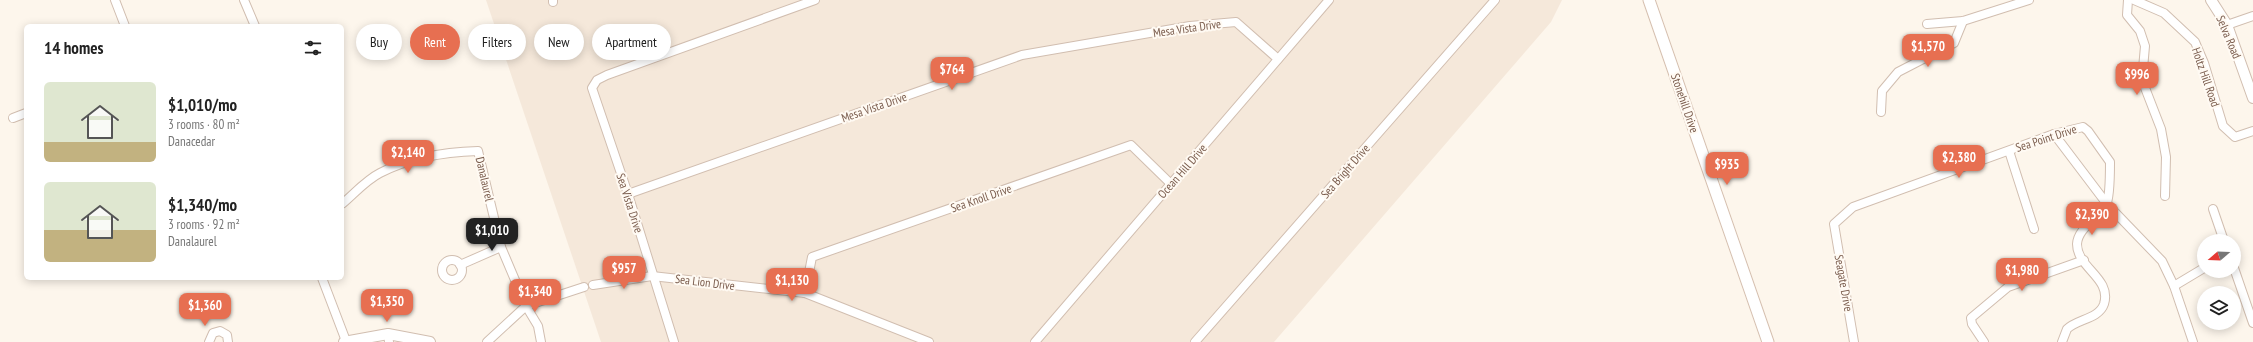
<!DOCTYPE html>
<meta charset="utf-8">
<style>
:root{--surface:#fff;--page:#f6f6f6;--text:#222;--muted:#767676;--accent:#e76f51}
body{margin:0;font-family:"PT Sans Narrow",sans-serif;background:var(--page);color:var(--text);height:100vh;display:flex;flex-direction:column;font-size:15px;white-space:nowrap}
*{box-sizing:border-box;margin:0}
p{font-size:13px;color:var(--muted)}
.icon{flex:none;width:22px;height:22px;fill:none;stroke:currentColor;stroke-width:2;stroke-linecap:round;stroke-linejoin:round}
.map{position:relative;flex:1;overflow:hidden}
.sheet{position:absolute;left:24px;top:24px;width:320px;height:256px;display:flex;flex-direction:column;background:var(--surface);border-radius:6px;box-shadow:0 2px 10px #0003}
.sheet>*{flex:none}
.hud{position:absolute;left:356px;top:24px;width:380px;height:36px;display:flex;gap:8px}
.needle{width:26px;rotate:251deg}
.fabs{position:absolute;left:2197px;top:234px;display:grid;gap:8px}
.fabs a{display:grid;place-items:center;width:44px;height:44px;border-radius:50%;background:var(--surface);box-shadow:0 2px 10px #0003;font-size:20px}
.price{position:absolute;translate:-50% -34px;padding:0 9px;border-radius:8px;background:var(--accent);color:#fff;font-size:13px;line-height:26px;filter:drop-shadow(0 1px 2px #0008)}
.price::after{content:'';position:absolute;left:50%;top:24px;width:12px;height:9px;margin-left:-6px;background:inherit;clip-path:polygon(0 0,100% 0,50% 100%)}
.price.current{background:#222;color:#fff}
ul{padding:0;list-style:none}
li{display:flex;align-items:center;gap:12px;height:100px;padding:0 20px}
li span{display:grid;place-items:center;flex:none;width:112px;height:80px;border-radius:6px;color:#555}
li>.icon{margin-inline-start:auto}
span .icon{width:48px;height:48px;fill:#fffc;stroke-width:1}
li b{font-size:17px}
h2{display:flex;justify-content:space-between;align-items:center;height:48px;padding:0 20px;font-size:17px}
.chip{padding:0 14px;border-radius:18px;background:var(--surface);box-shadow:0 2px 10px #0003;font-size:14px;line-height:36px}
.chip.current{background:var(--accent);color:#fff}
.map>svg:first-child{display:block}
.residential{fill:#f5e8da}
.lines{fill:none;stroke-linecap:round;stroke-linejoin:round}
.minor-casing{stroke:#d1beb0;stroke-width:10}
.tertiary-casing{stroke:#d1beb0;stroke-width:12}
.secondary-casing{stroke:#d6c0b0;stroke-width:13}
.minor{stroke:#fff;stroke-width:8}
.tertiary{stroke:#fff;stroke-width:10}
.secondary{stroke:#fff;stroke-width:11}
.labels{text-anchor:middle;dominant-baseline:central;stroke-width:4;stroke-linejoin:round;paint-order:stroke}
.street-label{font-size:12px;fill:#7a5c4d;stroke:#fffaf3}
</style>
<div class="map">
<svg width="2253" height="342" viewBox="0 0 2253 342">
<rect width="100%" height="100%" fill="#fdf6ec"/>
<!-- residential -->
<path class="residential" d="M486,0H1562L1551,22L1274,342H601Z"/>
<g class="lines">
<!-- minor casing -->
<g class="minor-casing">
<g id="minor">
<path d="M115,0L125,26"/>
<path d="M244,0L255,26"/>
<path d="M553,0V2"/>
<path d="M2128,0L2127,15L2140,31L2145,46L2142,80L2161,129L2166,157L2165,196"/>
<path d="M2134,0L2164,13L2195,42L2204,63L2223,126L2235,137L2253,131"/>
<path d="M1927,24L1963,21L2029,0"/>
<path d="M2227,25L2253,16"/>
<path d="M1881,112L1882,91L1898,72L1954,43L1963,21"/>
<path d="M13,118L26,113"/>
<path d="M2054,134L2107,204L2162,261L2174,286L2193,342"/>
<path d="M2009,151L2034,229"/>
<path d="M628,194L1022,55L1190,26L1236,22L1278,59"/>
<path d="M342,204C354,194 366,180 380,173C409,158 446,152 478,151L501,247L526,306L538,326L541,342"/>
<path d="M2213,209L2224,241"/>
<circle cx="452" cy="270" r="10"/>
<path d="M460,265L501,247"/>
<path d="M2234,268L2253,323"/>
<path d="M322,278L346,341"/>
<path d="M593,285L652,276L805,293L929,342"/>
<path d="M2174,286L2204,268"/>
<path d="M805,293L812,257L1131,145L1171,184"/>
<path d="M388,334L389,342"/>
<path d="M209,342L213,333L220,331L227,335L228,342"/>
<path d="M487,342L526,306L584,287"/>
<path d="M674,342L628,194L592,88L597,80L607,75L815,0"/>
<path d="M1035,342L1329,0"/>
<path d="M1195,342L1495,0"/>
<path d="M1854,342L1834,224L1853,207L2054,134L2083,127L2088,131L2110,162C2110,172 2110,198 2106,205C2098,218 2078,228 2077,244C2077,268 2112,278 2104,304C2099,319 2077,319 2067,329L2062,342"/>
<path d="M1984,342L1972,324L1971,318L2008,287L2084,260"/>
</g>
</g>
<!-- tertiary casing -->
<g class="tertiary-casing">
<g id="tertiary">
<path d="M2211,0L2227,25L2253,98"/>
<path d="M344,342L388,334L430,342"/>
</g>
</g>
<!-- secondary casing -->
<g class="secondary-casing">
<path id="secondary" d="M1649,0L1768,342"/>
</g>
<!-- minor -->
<use href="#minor" class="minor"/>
<!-- tertiary -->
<use href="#tertiary" class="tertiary"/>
<!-- secondary -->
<use href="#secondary" class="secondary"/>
</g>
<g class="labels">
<!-- street labels -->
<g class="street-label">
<text transform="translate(1187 28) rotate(-8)">Mesa Vista Drive</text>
<text transform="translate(2229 37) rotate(67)">Selva Road</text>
<text transform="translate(2206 77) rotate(71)">Holtz Hill Road</text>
<text transform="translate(1685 103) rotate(71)">Stonehill Drive</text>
<text transform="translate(874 107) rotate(-19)">Mesa Vista Drive</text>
<text transform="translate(2046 138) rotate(-18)">Sea Point Drive</text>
<text transform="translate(1182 171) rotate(-49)">Ocean Hill Drive</text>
<text transform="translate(1345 171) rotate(-49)">Sea Bright Drive</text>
<text transform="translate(485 179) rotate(77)">Danalaurel</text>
<text transform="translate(981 198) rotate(-19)">Sea Knoll Drive</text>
<text transform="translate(630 203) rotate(72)">Sea Vista Drive</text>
<text transform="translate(705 282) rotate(7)">Sea Lion Drive</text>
<text transform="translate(1844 283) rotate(80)">Seagate Drive</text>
</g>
</g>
</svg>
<div class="fabs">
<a><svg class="needle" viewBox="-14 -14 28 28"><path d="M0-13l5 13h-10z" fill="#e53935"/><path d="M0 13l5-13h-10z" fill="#767676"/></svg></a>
<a><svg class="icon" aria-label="layers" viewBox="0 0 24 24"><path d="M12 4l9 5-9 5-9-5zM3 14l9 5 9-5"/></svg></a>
</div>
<b class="price" style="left:1928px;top:68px">$1,570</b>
<b class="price" style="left:952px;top:91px">$764</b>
<b class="price" style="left:2137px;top:96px">$996</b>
<b class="price" style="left:408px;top:174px">$2,140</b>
<b class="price" style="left:1959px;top:179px">$2,380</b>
<b class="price" style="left:1727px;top:186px">$935</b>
<b class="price" style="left:2092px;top:236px">$2,390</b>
<b class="price current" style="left:492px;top:252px">$1,010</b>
<b class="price" style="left:624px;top:290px">$957</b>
<b class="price" style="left:2022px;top:292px">$1,980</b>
<b class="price" style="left:792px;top:302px">$1,130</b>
<b class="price" style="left:535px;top:313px">$1,340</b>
<b class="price" style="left:387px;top:323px">$1,350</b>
<b class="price" style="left:205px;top:327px">$1,360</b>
<div class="hud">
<a class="chip">Buy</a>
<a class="chip current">Rent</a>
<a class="chip">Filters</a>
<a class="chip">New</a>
<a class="chip">Apartment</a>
</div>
<section class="sheet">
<h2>14 homes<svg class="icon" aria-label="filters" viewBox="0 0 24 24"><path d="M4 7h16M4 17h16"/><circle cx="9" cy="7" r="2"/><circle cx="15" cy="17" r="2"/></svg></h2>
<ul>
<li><span style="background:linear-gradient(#dfe7d0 75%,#c2b280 0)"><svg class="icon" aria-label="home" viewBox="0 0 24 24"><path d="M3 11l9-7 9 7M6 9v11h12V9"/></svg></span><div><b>$1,010/mo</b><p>3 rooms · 80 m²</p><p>Danacedar</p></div></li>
<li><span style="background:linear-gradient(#dfe7d0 60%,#c2b280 0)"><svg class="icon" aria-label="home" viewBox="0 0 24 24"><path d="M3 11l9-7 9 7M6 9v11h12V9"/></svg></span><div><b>$1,340/mo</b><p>3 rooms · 92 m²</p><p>Danalaurel</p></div></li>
</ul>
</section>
</div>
